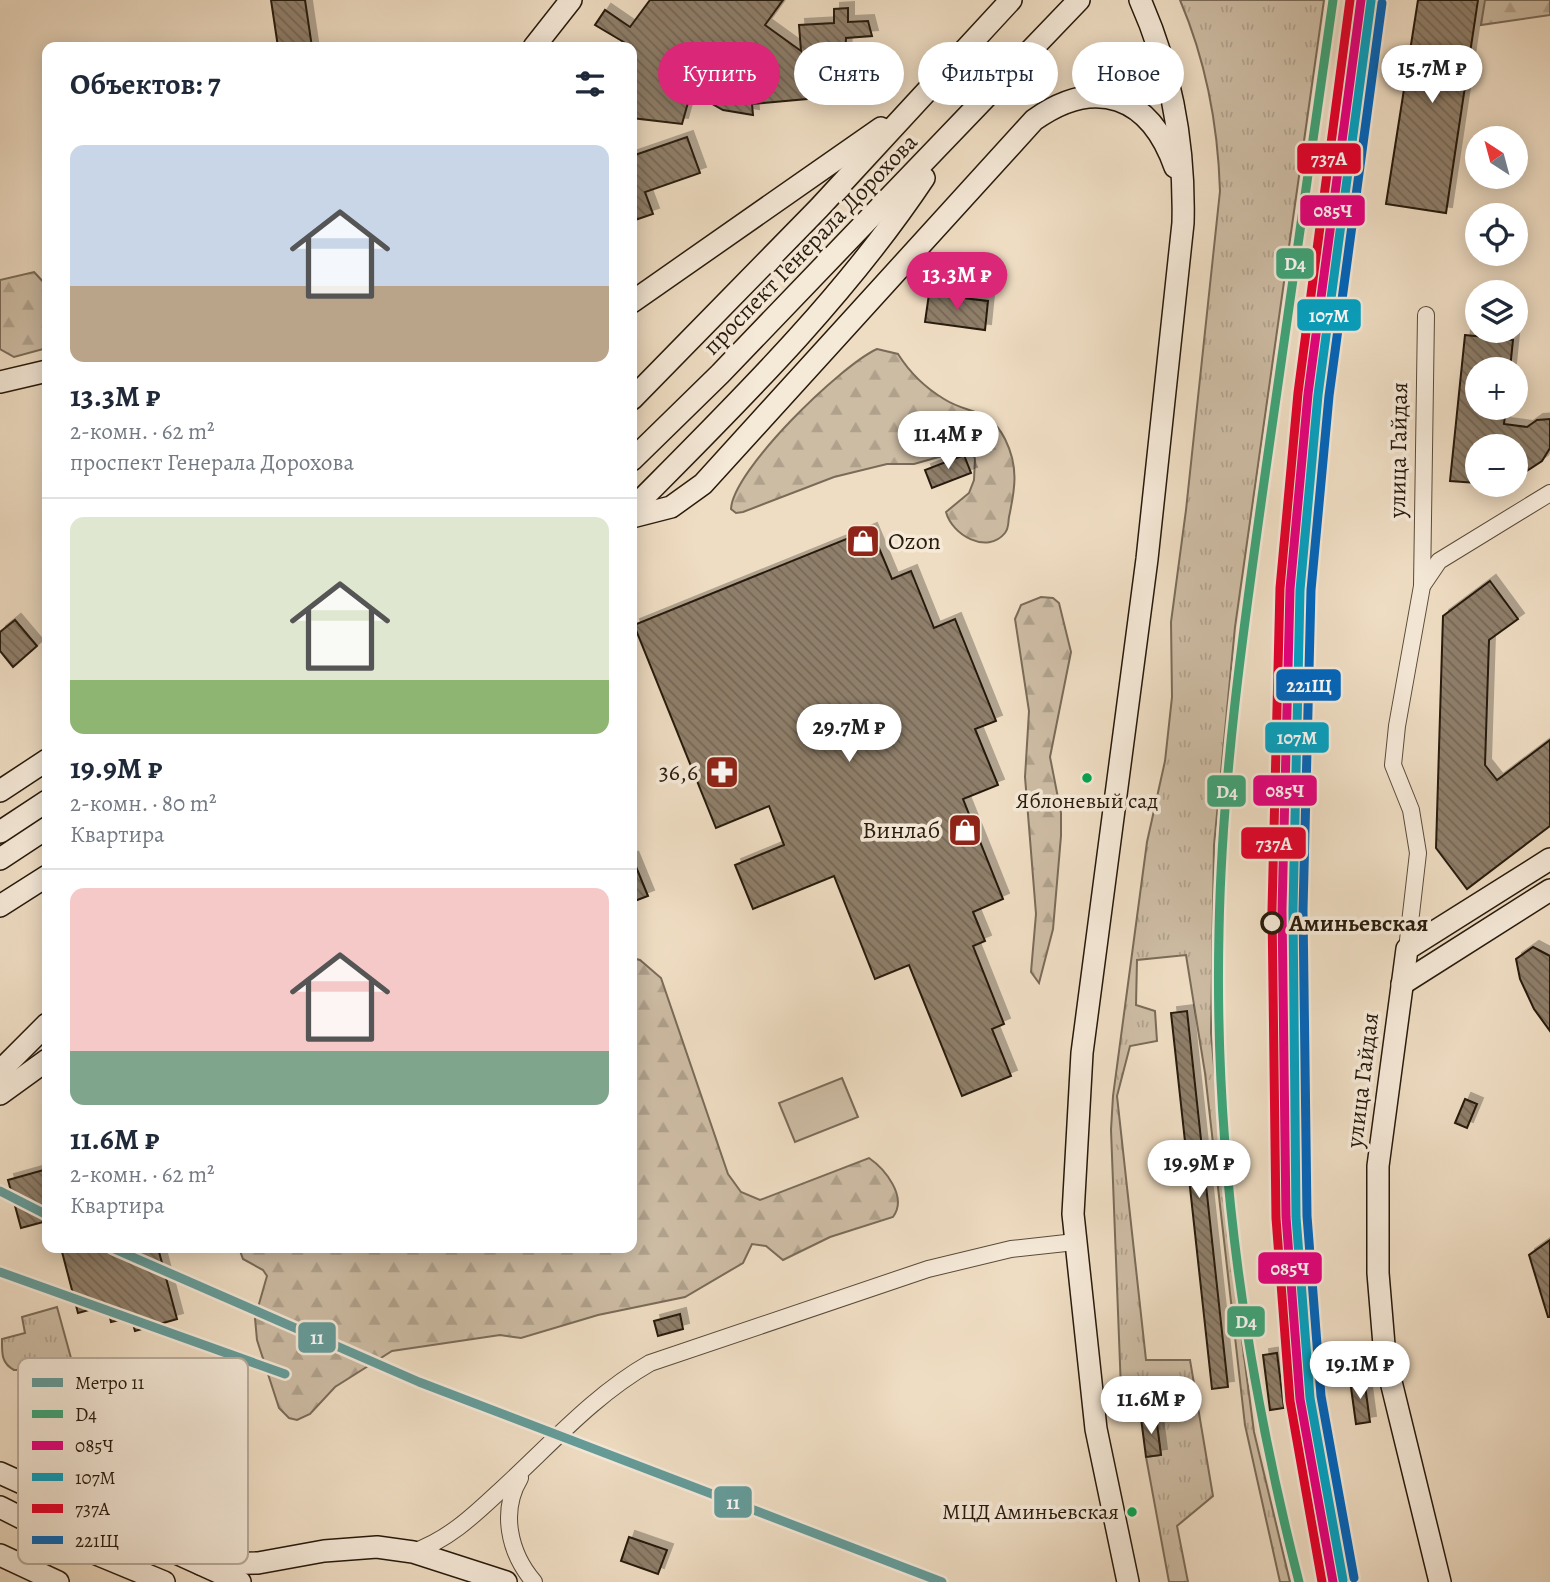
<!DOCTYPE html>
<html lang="ru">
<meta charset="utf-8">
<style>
:root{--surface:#fff;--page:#f6f6f7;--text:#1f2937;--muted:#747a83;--line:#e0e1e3;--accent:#db2777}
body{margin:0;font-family:Alegreya,serif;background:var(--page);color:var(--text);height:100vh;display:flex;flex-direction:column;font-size:26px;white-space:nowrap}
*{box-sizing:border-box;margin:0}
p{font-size:23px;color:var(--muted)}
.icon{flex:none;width:38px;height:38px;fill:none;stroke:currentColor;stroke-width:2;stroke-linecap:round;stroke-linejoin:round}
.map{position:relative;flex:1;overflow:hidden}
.details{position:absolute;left:42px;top:42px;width:595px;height:1211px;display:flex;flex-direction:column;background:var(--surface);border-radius:14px;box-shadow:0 4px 18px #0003}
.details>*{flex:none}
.top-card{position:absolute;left:658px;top:42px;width:665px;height:63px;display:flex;gap:14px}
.needle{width:46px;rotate:324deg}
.tools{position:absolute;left:1465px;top:126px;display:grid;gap:14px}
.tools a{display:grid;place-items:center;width:63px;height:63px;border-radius:50%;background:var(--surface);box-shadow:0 4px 18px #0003;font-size:35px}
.price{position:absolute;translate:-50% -60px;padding:0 16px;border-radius:24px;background:#fff;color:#222;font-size:23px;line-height:46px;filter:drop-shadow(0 2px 4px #0008)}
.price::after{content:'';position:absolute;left:50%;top:42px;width:21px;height:16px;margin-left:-10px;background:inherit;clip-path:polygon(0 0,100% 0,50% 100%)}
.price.current{background:var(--accent);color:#fff}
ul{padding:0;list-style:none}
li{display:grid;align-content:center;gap:14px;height:371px;padding:0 28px}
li+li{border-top:2px solid var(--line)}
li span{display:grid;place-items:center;height:217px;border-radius:14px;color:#555}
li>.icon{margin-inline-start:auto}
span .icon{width:126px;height:126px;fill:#fffc;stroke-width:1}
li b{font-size:30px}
h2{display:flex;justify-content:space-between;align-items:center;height:84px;padding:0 28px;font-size:30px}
.pill{padding:0 24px;border-radius:32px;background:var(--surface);box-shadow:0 4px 18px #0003;font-size:24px;line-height:63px}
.pill.current{background:var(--accent);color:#fff}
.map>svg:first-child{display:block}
.grass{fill:url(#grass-tufts);stroke:#7a6b58;stroke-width:2}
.forest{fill:url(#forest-firs);stroke:#7a6b58;stroke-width:2}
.green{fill:#cdbca4;stroke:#7a6b58;stroke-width:2}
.building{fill:url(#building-back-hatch);stroke:#281a0c;stroke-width:2;filter:url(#shadow)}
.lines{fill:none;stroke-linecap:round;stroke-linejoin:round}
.street-casing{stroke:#5a4b3a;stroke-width:18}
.secondary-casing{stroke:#281a0c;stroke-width:24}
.street{stroke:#f5e9d8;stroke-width:16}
.secondary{stroke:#f5e9d8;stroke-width:21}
.rail-1-casing{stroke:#f5e9d8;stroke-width:14}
.rail-2-casing{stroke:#f5e9d8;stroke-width:14}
.rail-3-casing{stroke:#f5e9d8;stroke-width:14}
.rail-4-casing{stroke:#f5e9d8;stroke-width:14}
.rail-5-casing{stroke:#f5e9d8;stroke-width:14}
.rail-1{stroke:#3da579;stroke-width:9}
.rail-2{stroke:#e5007d;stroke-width:9}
.rail-3{stroke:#02a2c4;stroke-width:9}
.rail-4{stroke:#e4002b;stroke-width:9}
.rail-5{stroke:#0065bd;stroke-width:9}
.metro-1-casing{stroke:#f5e9d8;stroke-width:14}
.metro-1{stroke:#649c9a;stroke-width:9}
.bus-dot{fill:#00a651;stroke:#f5e9d8;stroke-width:2.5}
.stop-dot{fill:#f5e9d8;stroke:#281a0c;stroke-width:3.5}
.labels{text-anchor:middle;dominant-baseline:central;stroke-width:7;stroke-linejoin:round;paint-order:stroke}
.bus-label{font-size:22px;fill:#281a0c;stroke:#f5e9d8}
.street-label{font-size:24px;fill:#281a0c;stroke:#f5e9d8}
.poi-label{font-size:24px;fill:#281a0c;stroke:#f5e9d8;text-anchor:end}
.stop-label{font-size:24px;font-weight:bold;fill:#281a0c;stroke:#f5e9d8;text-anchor:start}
.key{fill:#f5e9d8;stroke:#b8ab9b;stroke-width:2}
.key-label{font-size:19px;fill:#281a0c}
.line-badge{stroke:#f5e9d8;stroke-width:2.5}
.badge-label{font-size:19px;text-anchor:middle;font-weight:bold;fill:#fff}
</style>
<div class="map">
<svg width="1550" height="1582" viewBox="0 0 1550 1582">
<defs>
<pattern id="grass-tufts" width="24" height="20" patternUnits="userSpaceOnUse" patternTransform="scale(1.75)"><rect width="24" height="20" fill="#cdbca4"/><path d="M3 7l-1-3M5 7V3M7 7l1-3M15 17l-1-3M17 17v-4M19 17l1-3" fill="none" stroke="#b0a18c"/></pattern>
<pattern id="forest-firs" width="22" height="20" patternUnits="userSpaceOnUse" patternTransform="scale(1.75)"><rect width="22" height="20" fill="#cdbca4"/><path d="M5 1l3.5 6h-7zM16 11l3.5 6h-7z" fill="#b0a18c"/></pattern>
<pattern id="building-back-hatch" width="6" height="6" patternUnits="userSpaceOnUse" patternTransform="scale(1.75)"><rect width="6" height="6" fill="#8f7f6b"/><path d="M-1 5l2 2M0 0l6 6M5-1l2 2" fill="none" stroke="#756756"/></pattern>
<filter id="shadow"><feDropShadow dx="6" dy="-6" stdDeviation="0" flood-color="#0004"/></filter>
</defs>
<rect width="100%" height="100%" fill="#efddc3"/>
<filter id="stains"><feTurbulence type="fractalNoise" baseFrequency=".00286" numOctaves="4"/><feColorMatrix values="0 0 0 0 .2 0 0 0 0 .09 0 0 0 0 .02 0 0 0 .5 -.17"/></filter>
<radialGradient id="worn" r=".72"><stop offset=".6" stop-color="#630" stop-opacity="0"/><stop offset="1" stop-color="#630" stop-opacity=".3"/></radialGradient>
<!-- grass -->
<g class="grass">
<path d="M1180,0H1324L1235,627L1214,845L1211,1033L1233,1272L1254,1432L1290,1582H1280L1245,1425L1205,1073L1186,955L1137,960L1136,1005L1155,1011L1157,1041L1130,1046L1117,1096L1146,1360H1190L1213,1496L1177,1526L1188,1582H1169L1146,1457L1161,1455L1151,1387L1121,1390L1111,1130L1113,1096L1147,842L1165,761L1172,697L1171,622L1186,510L1220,191C1218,125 1206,61 1180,0Z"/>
<path d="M57,1307L74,1369L14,1370C1,1363 2,1353 2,1339L25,1333L22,1317Z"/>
</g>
<!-- forest -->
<g class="forest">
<path d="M1485,0H1550V15L1481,25Z"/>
<path d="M34,272L47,286V348L14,357L0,349V280Z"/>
<path d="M877,349L898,354C910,373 924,387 944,399C969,415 989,407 1005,439C1019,467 1015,489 1009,517C1008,523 1009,528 1005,533C987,555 952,535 946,512L969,493L974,480L975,458L967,449L914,464H887L834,477L743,512L736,513L731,509C733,470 840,366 877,349Z"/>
<path d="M1041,597L1053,598L1059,603L1071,652L1050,757L1061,813V836L1053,929L1039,983L1031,972L1036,914L1025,777L1029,711L1015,619L1021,605Z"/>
<path d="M632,958L640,960L661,978L728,1174L741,1192L760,1200L869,1158C885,1169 908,1197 893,1217L830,1237L783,1260L766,1246L752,1244L743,1263L685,1297L598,1315L521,1338L500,1335L392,1351L335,1387L310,1414L297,1420L289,1418L279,1408L257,1340L255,1318L267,1276L263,1270L243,1259L239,1248H632Z"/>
</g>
<!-- green -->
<path class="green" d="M842,1078L858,1117L795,1142L779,1103Z"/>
<!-- building -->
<g class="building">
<path d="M271,0H305L312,47H278Z"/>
<path d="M650,0H783L765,25L801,51L799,25L834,23V9L848,8V22L868,21L872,36L846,38L845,58L814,61L818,98L752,104L753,115L723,110L691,92L682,124L632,118V47L595,25L605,10L630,27Z"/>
<path d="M1418,0H1478L1446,213L1386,204Z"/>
<path d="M687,137L700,173L645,192L653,214L632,221V156Z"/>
<path d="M929,294L988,301L985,330L925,322Z"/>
<path d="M1465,335L1513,340L1510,369H1477V408H1506L1504,424L1527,427L1537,420L1550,419V448L1542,461L1516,478V446H1477V483L1450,481Z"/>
<path d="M964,455L971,473L932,488L925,470Z"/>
<path d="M871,529L892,579L911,571L934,628L955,619L996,721L975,729L998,785L963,799L1003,899L973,912L985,941L973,946L1004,1024L992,1029L1011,1076L962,1096L909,965L875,979L834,876L753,909L735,865L784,845L769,806L716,828L634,625Z"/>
<path d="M1490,581L1518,619L1489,640L1485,765L1497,780L1550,740V826L1467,889L1436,848L1443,616Z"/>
<path d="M15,620L37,646L13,667L0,651V632Z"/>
<path d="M632,857L648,896L632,902Z"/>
<path d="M1533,947L1550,956V1031L1534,1009L1520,979L1516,959Z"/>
<path d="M1187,1011L1228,1387L1212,1389L1171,1013Z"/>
<path d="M1465,1099L1477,1104L1467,1128L1455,1123Z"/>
<path d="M47,1169V1221L21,1228L8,1180Z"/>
<path d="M1550,1240V1317H1548L1529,1255Z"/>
<path d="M61,1248H158L177,1319L135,1331L131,1317L111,1322L107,1305L78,1313Z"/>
<path d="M680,1314L683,1329L658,1336L654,1321Z"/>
<path d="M1277,1353L1284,1408L1270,1410L1263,1355Z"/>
<path d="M1364,1378L1370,1422L1356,1424L1350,1380Z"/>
<path d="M1156,1416L1161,1455L1146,1457L1141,1418Z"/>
<path d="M629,1537L667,1550L658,1574L621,1561Z"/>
</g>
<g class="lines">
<!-- street casing -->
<g class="street-casing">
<g id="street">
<path d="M1422,586L1426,315"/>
<path d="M1407,949L1418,853L1411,810L1393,765L1397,726L1422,586L1439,561L1550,493"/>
<path d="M520,1478C500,1511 509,1553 534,1582"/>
<path d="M413,1552C450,1539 475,1514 503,1488C551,1444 594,1395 650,1363L928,1269L1011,1249L1075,1242"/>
</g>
</g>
<!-- secondary casing -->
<g class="secondary-casing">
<g id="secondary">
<path d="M534,47L571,0"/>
<path d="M632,302L881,128"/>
<path d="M0,382L47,371"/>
<path d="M632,399L819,208L1011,0"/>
<path d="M632,460L720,374L1079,0"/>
<path d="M632,509C736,404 842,301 924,178"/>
<path d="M632,517L671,507L703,484L1034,120C1096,76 1150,96 1175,167"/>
<path d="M0,791L47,760"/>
<path d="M0,832L47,801"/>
<path d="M0,859L47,828"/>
<path d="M0,906L47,876"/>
<path d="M1402,984L1550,890"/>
<path d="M0,1071L47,1024"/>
<path d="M0,1094L47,1060"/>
<path d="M0,1473L240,1582"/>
<path d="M0,1507L77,1546L164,1582"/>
<path d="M0,1555L58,1582"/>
<path d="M201,1564L258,1563L324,1551L377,1547L413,1552L506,1582"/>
<path d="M1128,1582L1096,1429L1073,1214L1082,1053L1147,559L1183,223C1185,144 1172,72 1140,0"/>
<path d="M1440,1582L1385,1357L1378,1273V1166L1407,949L1550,859"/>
</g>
</g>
<!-- street -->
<use href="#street" class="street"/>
<!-- secondary -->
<use href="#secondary" class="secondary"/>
<!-- rail-1 casing -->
<g class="rail-1-casing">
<path id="rail-1" d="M1299,1582C1245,1371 1214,1149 1219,931C1222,773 1245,617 1267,461C1289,307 1311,154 1333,0"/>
</g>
<!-- rail-2 casing -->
<g class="rail-2-casing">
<path id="rail-2" d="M1333,1582L1300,1399L1286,1217L1282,910L1290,589L1308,394L1361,0"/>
</g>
<!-- rail-3 casing -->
<g class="rail-3-casing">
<path id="rail-3" d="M1343,1580L1310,1398L1296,1217L1293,910L1300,590L1318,395L1371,1"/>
</g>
<!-- rail-4 casing -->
<g class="rail-4-casing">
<path id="rail-4" d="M1322,1582L1290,1401L1276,1218L1272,910L1280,588L1298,393L1350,0"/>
</g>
<!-- rail-5 casing -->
<g class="rail-5-casing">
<path id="rail-5" d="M1354,1578L1321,1396L1307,1216L1303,910L1311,590L1329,396L1382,3"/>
</g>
<!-- rail-1 -->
<use href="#rail-1" class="rail-1"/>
<!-- rail-2 -->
<use href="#rail-2" class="rail-2"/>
<!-- rail-3 -->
<use href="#rail-3" class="rail-3"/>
<!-- rail-4 -->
<use href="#rail-4" class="rail-4"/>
<!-- rail-5 -->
<use href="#rail-5" class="rail-5"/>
<!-- metro-1 casing -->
<g class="metro-1-casing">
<g id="metro-1">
<path d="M0,1191L47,1215"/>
<path d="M112,1248L419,1382L942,1582"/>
<path d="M0,1272L285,1374"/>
</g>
</g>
<!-- metro-1 -->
<use href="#metro-1" class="metro-1"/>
</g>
<!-- icons -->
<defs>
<g id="shop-square" transform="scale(1.75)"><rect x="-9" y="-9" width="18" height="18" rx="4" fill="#8f2418" stroke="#f5e9d8"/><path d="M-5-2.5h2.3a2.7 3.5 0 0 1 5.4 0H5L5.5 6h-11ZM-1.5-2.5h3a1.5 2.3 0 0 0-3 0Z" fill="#fff"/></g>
<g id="pharmacy-square" transform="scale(1.75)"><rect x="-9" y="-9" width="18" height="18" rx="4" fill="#8f2418" stroke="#f5e9d8"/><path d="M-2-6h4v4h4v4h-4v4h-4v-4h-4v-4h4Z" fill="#fff"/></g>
</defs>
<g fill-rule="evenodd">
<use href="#shop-square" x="863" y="541"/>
<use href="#pharmacy-square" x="722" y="772"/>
<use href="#shop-square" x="965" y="830"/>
</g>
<!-- markers -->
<g class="bus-dot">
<circle cx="1087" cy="778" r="6"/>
<circle cx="1132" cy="1512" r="6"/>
</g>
<circle class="stop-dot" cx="1272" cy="923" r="10"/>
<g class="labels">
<!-- bus labels -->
<g class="bus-label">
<text x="1087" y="801">Яблоневый сад</text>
<text x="1119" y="1512" text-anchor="end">МЦД Аминьевская</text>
</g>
<!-- street labels -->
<g class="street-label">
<text transform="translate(810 244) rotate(-46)">проспект Генерала Дорохова</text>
<text transform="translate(1398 450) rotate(-89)">улица Гайдая</text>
<text transform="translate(1362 1080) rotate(-83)">улица Гайдая</text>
</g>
<!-- poi labels -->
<g class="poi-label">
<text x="888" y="541" text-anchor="start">Ozon</text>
<text x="698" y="772">36,6</text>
<text x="940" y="830">Винлаб</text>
</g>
<!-- stop labels -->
<g class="stop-label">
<text x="1289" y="923">Аминьевская</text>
</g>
</g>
<!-- legend -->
<rect x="18" y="1358" width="230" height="206" rx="10" class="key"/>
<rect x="32" y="1378" width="31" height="9" fill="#649c9a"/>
<rect x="32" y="1410" width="31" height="8" fill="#3da579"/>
<rect x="32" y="1441" width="31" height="9" fill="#e5007d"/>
<rect x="32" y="1473" width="31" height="8" fill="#02a2c4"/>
<rect x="32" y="1504" width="31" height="9" fill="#e4002b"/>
<rect x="32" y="1536" width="31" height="8" fill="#0065bd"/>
<g class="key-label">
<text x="75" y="1389">Метро 11</text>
<text x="75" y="1421">D4</text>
<text x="75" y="1452">085Ч</text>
<text x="75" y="1484">107М</text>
<text x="75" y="1515">737А</text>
<text x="75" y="1547">221Щ</text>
</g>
<g class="line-badge">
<rect x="1296" y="142" width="66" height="33" rx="7" fill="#e4002b"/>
<rect x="1299" y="194" width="67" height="33" rx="7" fill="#e5007d"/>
<rect x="1275" y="247" width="40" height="33" rx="7" fill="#3da579"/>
<rect x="1296" y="298" width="66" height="34" rx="7" fill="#02a2c4"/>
<rect x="1275" y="668" width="67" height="34" rx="7" fill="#0065bd"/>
<rect x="1264" y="721" width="66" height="33" rx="7" fill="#02a2c4"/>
<rect x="1252" y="774" width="66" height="33" rx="7" fill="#e5007d"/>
<rect x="1206" y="774" width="41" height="34" rx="7" fill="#3da579"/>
<rect x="1240" y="826" width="67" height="34" rx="7" fill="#e4002b"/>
<rect x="1257" y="1251" width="66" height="34" rx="7" fill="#e5007d"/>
<rect x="1226" y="1305" width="40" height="33" rx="7" fill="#3da579"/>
<rect x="297" y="1321" width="40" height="33" rx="7" fill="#649c9a"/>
<rect x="713" y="1485" width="40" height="34" rx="7" fill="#649c9a"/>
</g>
<g class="badge-label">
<text x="1329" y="165">737А</text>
<text x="1333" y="217">085Ч</text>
<text x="1295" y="270">D4</text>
<text x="1329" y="322">107М</text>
<text x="1309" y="692">221Щ</text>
<text x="1297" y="744">107М</text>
<text x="1285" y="797">085Ч</text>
<text x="1227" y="798">D4</text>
<text x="1274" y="850">737А</text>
<text x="1290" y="1275">085Ч</text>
<text x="1246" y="1328">D4</text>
<text x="317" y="1344">11</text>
<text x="733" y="1509">11</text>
</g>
<rect width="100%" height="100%" filter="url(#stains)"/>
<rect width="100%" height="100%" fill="url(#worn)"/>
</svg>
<div class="tools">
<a><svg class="needle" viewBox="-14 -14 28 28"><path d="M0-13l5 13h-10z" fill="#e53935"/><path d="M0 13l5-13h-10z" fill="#747a83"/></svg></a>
<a><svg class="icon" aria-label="locate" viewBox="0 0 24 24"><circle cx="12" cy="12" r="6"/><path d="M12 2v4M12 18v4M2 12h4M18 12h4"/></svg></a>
<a><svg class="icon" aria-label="layers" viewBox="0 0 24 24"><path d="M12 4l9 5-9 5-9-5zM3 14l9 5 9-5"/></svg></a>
<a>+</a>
<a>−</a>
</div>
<b class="price" style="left:1432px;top:105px">15.7M ₽</b>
<b class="price current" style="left:957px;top:312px">13.3M ₽</b>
<b class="price" style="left:948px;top:471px">11.4M ₽</b>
<b class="price" style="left:849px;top:764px">29.7M ₽</b>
<b class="price" style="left:1199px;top:1200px">19.9M ₽</b>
<b class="price" style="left:1360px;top:1401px">19.1M ₽</b>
<b class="price" style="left:1151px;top:1436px">11.6M ₽</b>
<div class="top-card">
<a class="pill current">Купить</a>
<a class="pill">Снять</a>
<a class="pill">Фильтры</a>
<a class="pill">Новое</a>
</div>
<section class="details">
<h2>Объектов: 7<svg class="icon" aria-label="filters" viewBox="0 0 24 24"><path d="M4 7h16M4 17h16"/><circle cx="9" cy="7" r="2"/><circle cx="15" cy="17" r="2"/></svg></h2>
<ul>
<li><span style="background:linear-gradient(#c9d6e8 65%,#b9a48a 0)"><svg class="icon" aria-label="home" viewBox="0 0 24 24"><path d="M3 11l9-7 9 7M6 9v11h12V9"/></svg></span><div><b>13.3M ₽</b><p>2-комн. · 62 m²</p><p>проспект Генерала Дорохова</p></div></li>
<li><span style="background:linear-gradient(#dfe7d0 75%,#8fb573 0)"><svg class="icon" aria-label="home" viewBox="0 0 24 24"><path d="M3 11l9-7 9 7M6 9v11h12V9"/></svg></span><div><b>19.9M ₽</b><p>2-комн. · 80 m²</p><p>Квартира</p></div></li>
<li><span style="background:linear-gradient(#f6c9c9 75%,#7fa58c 0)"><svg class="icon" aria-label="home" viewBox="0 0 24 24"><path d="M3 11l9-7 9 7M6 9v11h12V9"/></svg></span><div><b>11.6M ₽</b><p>2-комн. · 62 m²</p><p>Квартира</p></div></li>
</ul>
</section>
</div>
